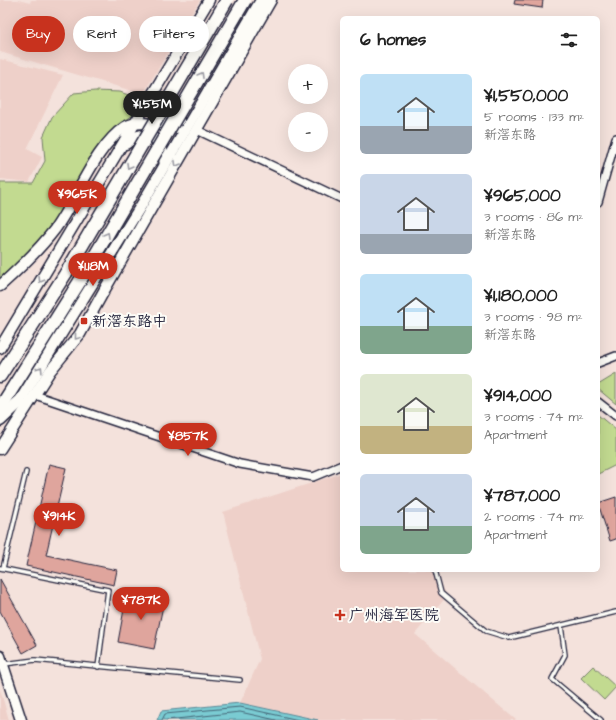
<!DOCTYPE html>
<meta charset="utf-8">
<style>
:root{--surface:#fff;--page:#f6f6f6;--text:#222;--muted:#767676;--accent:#c8321e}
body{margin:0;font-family:"Architects Daughter","LXGW WenKai TC",sans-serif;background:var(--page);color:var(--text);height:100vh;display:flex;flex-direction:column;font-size:15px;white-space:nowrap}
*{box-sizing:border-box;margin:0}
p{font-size:13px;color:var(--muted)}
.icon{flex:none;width:22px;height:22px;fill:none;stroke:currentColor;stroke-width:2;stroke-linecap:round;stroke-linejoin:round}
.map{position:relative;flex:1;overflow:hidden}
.sheet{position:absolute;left:340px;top:16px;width:260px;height:556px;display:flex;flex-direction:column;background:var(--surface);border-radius:6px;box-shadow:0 4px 16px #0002}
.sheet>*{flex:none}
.banner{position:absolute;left:12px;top:16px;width:268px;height:36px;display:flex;gap:8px}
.fabs{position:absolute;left:288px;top:64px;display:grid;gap:8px}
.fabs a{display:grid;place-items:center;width:40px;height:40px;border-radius:50%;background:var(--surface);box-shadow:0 4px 16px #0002;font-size:20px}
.price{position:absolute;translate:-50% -34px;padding:0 9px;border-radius:14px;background:var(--accent);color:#fff;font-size:13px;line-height:26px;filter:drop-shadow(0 1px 2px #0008)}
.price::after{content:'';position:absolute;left:50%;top:24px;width:12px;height:9px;margin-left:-6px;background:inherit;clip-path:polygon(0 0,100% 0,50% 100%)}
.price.active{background:#222;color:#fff}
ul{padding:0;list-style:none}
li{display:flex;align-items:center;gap:12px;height:100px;padding:0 20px}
li span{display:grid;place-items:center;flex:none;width:112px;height:80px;border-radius:6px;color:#555}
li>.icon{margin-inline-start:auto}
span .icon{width:48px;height:48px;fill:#fffc;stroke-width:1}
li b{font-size:17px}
h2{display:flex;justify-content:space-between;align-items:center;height:48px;padding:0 20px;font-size:17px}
.tag{padding:0 14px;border-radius:18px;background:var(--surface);box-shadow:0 4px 16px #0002;font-size:14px;line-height:36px}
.tag.active{background:var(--accent);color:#fff}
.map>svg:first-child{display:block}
.built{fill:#eed0c9}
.green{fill:#c2da90;stroke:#727e66}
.water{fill:#7acbd2;stroke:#578796}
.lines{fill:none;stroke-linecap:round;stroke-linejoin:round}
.shore{stroke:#456677;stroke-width:1}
.building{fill:#dfa59d;stroke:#22223b}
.lane-casing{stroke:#22223b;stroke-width:6}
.street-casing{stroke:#22223b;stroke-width:10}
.secondary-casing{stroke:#22223b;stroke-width:13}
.highway-casing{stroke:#22223b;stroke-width:15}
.lane{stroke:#fdfcf7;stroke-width:3.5}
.street{stroke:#fdfcf7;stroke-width:7}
.secondary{stroke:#fdfcf7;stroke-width:10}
.highway{stroke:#fdfcf7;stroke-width:12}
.highway-bridge-casing{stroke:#22223b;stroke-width:15;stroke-linecap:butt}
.highway-bridge{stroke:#fdfcf7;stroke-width:12}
.oneway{stroke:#9a9aa2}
.poi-dot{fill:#c8321e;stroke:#fdfcf7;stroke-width:1.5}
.labels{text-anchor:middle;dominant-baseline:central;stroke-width:4;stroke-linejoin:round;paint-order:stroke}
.poi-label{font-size:15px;fill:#22223b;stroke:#fdfcf7;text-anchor:start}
</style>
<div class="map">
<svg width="616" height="720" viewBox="0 0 616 720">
<rect width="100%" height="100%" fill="#f4e2dc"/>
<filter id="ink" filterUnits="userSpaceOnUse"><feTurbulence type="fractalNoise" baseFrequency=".025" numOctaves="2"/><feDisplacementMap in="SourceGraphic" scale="8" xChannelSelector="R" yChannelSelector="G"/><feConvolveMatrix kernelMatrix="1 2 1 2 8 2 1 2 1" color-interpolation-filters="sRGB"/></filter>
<g filter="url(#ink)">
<!-- built -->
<g class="built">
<path d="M0,0H18L30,3L31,0H200L143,94L0,52Z"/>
<path d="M0,59L63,75L27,149L42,157L29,182L0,179Z"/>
<path d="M342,473V570H435L447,596L415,634L516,720H318L240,703L260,659L223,512Z"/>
<path d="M0,689L9,720H0Z"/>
</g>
<!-- green -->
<g class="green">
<path d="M95,91L120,92L145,101L140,110L122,123L51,227L33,248L0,279V183H33L45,161L43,137L52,117L74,93Z"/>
<path d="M616,374V404L598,389V385Z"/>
<path d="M598,415L616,430V465L598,474Z"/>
<path d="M593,666L616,687L604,700L581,678Z"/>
</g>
<!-- water -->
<path class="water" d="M240,703L318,720H157L161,711Z"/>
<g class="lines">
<!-- shore -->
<g class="shore">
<path d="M162,720L165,714L240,707L299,720"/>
<path d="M167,720L240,712L276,720"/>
</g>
</g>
<!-- building -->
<g class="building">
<path d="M515,0H543L542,8L514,4Z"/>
<path d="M49,464L66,468L46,555L117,570L114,585L26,566Z"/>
<path d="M616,497V539L610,541L598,503Z"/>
<path d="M0,579L37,645L23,653L0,611Z"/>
<path d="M127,593L164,601L154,649L118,642Z"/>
</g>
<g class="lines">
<!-- lane casing -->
<g class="lane-casing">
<g id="lane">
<path d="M0,568L108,590L98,667"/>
<path d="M3,568L26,472"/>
<path d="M435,570L441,593L486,631L509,638L616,612"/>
<path d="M561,626L565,655L552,679L601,720"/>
<path d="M4,664L35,660L240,680"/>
</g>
</g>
<!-- street casing -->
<g class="street-casing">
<g id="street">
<path d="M197,130L342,199"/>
<path d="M598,202L616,138"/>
<path d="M598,363L616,356"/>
<path d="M35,395L240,464L313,477L342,465"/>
<path d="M598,402L616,416"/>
</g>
</g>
<!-- secondary casing -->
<g class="secondary-casing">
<g id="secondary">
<path d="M154,92C153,109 160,124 179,120"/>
<path d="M126,144C148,123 163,141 165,165"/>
<path d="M0,286C20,268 39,250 55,229C76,200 96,145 125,127C138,119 162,126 176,128"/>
<path d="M0,348L209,0"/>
<path d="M19,402L142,204L261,0"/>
<path d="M0,449L50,371L80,334L105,289L271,0"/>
<path d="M0,656L21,720"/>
</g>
</g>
<!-- highway casing -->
<g class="highway-casing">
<g id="highway">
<path d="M0,376L66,273"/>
<path d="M0,408L80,281"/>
<path d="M0,420L19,402"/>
</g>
</g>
<!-- lane -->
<use href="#lane" class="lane"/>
<!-- street -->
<use href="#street" class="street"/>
<!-- secondary -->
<use href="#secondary" class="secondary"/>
<!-- highway -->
<use href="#highway" class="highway"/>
<!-- highway-bridge casing -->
<g class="highway-bridge-casing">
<g id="highway-bridge">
<path d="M66,273L227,0"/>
<path d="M80,281L245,0"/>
</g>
</g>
<!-- highway-bridge -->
<use href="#highway-bridge" class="highway-bridge"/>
</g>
<!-- one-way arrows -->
<defs><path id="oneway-chevron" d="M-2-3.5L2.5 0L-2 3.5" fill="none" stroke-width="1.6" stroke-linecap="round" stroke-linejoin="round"/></defs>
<g class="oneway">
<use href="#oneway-chevron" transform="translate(201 75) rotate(-60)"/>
<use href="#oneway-chevron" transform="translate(177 164) rotate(120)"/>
<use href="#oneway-chevron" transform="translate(129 166) rotate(120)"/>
<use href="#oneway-chevron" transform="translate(107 235) rotate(-60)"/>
<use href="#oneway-chevron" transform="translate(41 280) rotate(121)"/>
<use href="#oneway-chevron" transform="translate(77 337) rotate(128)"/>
<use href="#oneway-chevron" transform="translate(40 369) rotate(-57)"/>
</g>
</g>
<!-- markers -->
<g class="poi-dot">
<rect x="80" y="317" width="8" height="8" rx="2"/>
<path d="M338 609h4v4h4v4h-4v4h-4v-4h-4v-4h4z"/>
</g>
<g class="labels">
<!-- poi labels -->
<g class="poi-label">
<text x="92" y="321">新滘东路中</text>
<text x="349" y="615">广州海军医院</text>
</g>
</g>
</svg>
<div class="fabs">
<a>+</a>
<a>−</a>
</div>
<b class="price active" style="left:152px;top:125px">¥1.55M</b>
<b class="price" style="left:77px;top:215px">¥965K</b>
<b class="price" style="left:93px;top:287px">¥1.18M</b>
<b class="price" style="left:188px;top:457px">¥857K</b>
<b class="price" style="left:59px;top:537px">¥914K</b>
<b class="price" style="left:141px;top:621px">¥787K</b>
<div class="banner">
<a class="tag active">Buy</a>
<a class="tag">Rent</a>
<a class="tag">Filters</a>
</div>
<section class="sheet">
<h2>6 homes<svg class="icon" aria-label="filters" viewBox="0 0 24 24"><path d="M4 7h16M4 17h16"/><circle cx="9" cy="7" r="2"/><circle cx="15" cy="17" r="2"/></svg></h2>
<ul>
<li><span style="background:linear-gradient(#bfe0f5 65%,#9aa5b1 0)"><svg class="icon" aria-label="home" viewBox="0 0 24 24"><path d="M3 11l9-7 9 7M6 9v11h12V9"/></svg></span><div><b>¥1,550,000</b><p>5 rooms · 133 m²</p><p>新滘东路</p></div></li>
<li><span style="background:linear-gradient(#c9d6e8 75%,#9aa5b1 0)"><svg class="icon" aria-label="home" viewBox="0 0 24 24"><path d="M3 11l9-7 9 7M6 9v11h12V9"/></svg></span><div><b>¥965,000</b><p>3 rooms · 86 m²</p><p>新滘东路</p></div></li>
<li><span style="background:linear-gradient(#bfe0f5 65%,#7fa58c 0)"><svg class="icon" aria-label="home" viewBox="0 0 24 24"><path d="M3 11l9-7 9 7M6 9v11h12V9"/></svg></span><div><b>¥1,180,000</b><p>3 rooms · 98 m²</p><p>新滘东路</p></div></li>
<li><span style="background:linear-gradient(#dfe7d0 65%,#c2b280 0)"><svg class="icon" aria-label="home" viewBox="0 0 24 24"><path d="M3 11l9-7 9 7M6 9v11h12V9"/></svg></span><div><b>¥914,000</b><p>3 rooms · 74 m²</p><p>Apartment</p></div></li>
<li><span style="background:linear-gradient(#c9d6e8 65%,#7fa58c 0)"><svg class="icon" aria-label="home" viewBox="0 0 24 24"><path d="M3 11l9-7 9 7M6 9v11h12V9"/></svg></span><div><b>¥787,000</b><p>2 rooms · 74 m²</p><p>Apartment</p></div></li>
</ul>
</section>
</div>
